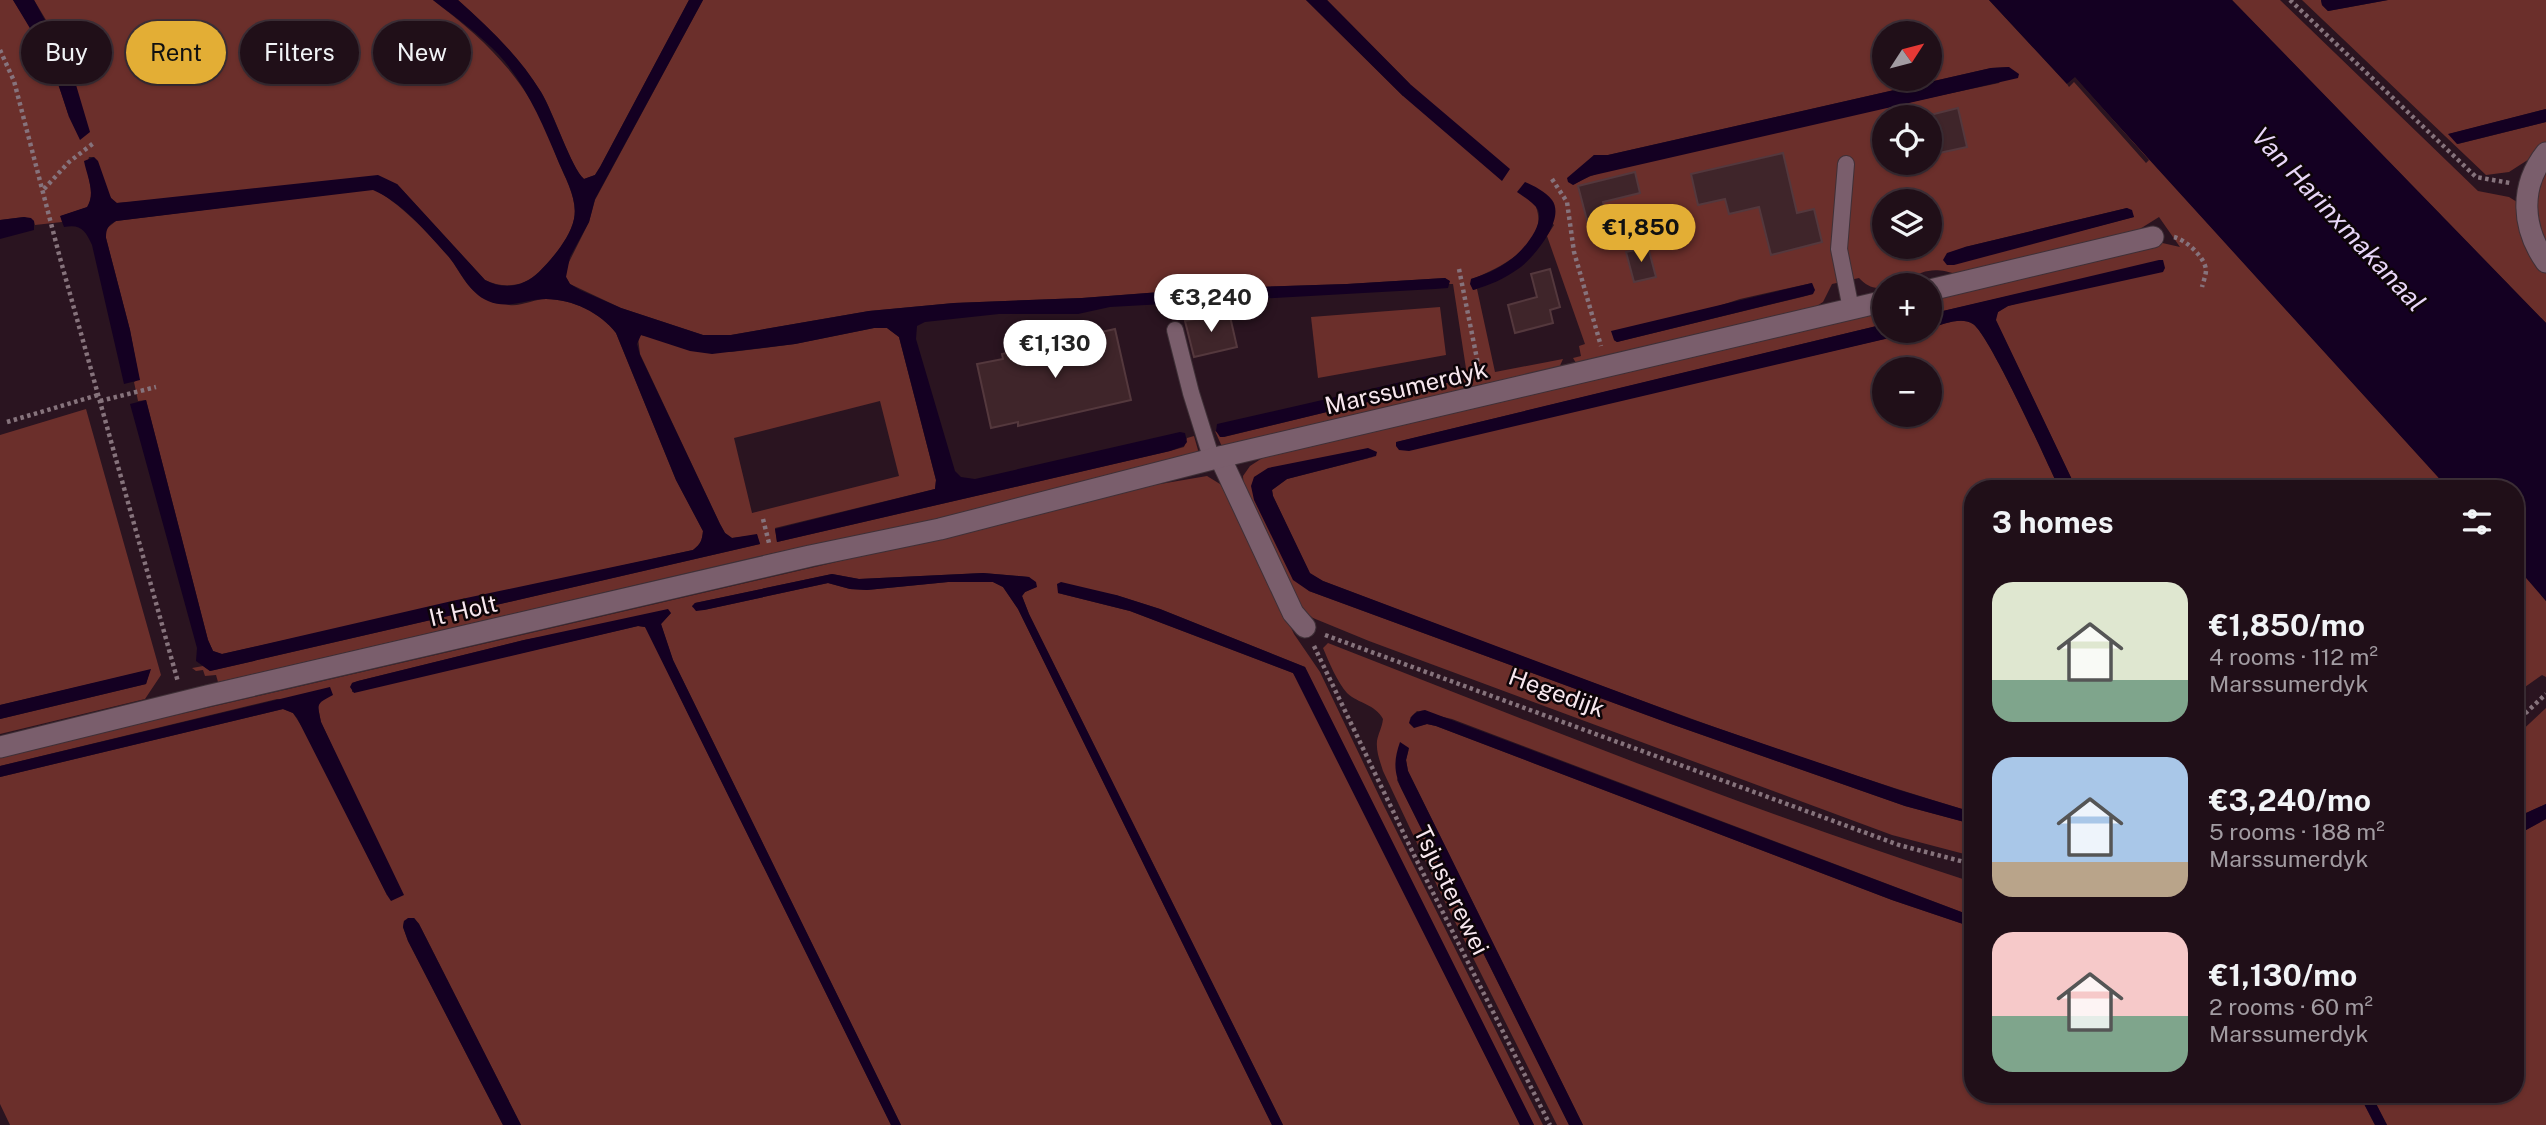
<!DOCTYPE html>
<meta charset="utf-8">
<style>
:root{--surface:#200f18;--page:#281821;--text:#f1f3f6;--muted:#a29ca2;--line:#3d2f37;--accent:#e3ae35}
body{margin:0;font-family:"Public Sans",sans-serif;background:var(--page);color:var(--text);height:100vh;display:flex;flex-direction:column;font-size:26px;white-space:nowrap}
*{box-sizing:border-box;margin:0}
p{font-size:23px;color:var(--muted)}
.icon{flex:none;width:38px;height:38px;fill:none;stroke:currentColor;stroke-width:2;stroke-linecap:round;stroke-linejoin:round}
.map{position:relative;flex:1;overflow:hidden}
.side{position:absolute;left:1964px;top:480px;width:560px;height:623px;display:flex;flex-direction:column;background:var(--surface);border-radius:28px;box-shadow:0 2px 5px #0004,0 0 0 2px var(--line)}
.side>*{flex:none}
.guide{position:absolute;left:21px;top:21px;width:665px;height:63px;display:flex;gap:14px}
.needle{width:46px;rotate:54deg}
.buttons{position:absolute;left:1872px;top:21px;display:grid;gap:14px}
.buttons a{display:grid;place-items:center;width:70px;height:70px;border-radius:50%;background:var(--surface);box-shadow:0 2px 5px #0004,0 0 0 2px var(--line);font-size:35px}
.price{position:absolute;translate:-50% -60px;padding:0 16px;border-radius:24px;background:#fff;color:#222;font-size:23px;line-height:46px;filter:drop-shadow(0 2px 4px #0008)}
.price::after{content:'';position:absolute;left:50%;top:42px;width:21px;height:16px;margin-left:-10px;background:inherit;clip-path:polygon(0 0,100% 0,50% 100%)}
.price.selected{background:var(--accent);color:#111}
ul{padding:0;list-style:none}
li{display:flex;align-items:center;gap:21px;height:175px;padding:0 28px}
li span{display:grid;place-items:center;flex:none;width:196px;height:140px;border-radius:21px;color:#555}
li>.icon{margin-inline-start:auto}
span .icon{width:84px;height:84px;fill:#fffc;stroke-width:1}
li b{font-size:30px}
h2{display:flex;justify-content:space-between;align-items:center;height:84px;padding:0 28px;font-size:30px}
.chip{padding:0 24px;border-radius:32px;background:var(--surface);box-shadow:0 2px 5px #0004,0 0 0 2px var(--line);font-size:24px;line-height:63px}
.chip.selected{background:var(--accent);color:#111}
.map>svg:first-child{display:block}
.green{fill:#6b2f2b;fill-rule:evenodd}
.water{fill:#140022}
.pier{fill:#2a1420}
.building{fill:#3f252a;stroke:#54383d;stroke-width:2}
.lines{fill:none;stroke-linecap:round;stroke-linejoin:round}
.service-casing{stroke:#3f3037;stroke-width:18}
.minor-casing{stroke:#3f3037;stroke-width:23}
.path{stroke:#86737c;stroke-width:4.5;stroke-dasharray:3.5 3.5;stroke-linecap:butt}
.service{stroke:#7a5e6c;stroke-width:16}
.minor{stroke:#7a5e6c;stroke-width:21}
.labels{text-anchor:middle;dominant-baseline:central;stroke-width:5;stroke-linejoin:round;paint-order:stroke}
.street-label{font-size:24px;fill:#f7e7ee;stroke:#0d0408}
.water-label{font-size:26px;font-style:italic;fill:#e8d6f8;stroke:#0d0408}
</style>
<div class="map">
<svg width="2546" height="1125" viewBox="0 0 2546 1125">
<rect width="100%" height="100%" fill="#2a1420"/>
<!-- green -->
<g class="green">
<path d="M0,0H13C39,39 56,72 69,117L52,30L34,0H433C473,31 506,59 533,104C544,122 551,143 559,163C566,180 578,200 574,219C570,238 552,259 539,272C524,287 503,289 485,280L397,184L116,203C102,192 105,170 93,157H89C83,175 97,190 88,207L61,216L62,222L35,225L34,221L24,217L0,220Z"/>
<path d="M458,0H689L600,167L595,175L584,179C571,168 554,113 541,92C519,56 489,28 458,0Z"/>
<path d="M703,0H1306L1403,96L1410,84L1327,0H1989L2067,84L2075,77L2448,488H2076L1995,319L1998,312L2008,306L2163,261L1930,314V297L2158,242L2180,247L2159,217L2135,232L1958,275C1918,260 1915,285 1885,285V287C1874,290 1867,286 1859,278L1832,284L1823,302L1809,311L1576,363L1573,358L1581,356L1579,346L1585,344L1547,236L1554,225L1536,207C1550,243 1498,270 1471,279L1473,290L1477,289L1495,372L1563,359L1558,370L1223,449L1215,431L1224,437L1463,379L1467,375L1453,284H1449V281L1445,278L1347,284L1200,289L1082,298L954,303L869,311L731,335H703L621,308L570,284L566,277V268L589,222L595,200ZM1885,33H1930V79H1885ZM2009,67L1999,83C1895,105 1790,129 1686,153C1655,160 1599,168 1573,185L1594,155H1608L1991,68ZM1885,117H1930V163H1885ZM1885,201H1930V247H1885ZM2127,208L2134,217L1947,265L1965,247ZM1812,283L1813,294L1802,297L1617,342L1614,340L1740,299Z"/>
<path d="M2232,0H2280L2478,191L2509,197L2517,202L2546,271V323Z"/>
<path d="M2302,0H2321L2322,5L2328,11L2388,0H2546V109L2449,134L2458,144L2546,122V144L2537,154L2509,172L2486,175Z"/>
<path d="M2546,163V252L2537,234L2536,179Z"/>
<path d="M373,189C398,201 434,238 452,261C459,271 468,289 479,294C487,298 500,303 509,305C520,307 534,299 546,299C572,299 601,313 616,333L676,480L703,531C702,540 701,544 693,550L222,654L213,651L208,640L146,400L138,401L134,382L139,379L130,330L106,238V229L116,221Z"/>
<path d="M1440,307L1446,355L1318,378L1311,317Z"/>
<path d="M1885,308V324L1397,442L1396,446L1590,407L1919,331H1930V328C1942,325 1961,316 1973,324C1989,334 2047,462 2059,488H1972V812C1752,746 1538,662 1323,581L1310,574L1273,496L1272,490L1287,479L1373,457L1254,477L1309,591L1671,724L1905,806L1972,824V856L1892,835L1369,641L1313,618L1304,611L1291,591L1244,494L1243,476L1250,466L1267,455ZM1885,369H1930V415H1885Z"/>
<path d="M874,328H887L899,337L936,480L935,489L775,528L777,542L1170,451L1184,447L1187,438L1194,436L1198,450L1197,455L940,519L769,554L218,682L216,675L205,676L203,670L196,671L192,668L203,666L210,671L760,544L757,535L732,538L725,533L720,524L640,354L638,338L641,335L731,352L795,344ZM880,401L899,476L752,513L734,438Z"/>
<path d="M86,409L161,675L145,699L0,734V719L146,684L150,670L0,705V435Z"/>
<path d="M1207,476L1220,484L1228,496L1294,634L1320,672L1382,802L1543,1125H1534L1305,667L1160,609L1116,595L1058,593L1130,611L1293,673L1298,680L1520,1125H1283L1029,614L1022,596L1025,592L1036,587L1029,577L983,573L859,579L832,574L695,603L692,607L704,610L828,583L850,589L867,590L948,582H993L1003,587L1018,609L1272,1125H901L673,660L661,624L671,613L524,640L358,681L352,683V692L638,626L645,627L649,631L675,687L891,1125H521L419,924L414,918L404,921L403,927L408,941L503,1125H10L0,1104V777L283,709L293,713L308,736L387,895L360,807L321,722L318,707L319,702L277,699L0,766V756L832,563L1119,491Z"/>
<path d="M2515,565L2546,601V677L2542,675L2515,694Z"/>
<path d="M1328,643C1541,726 1754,812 1972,882V916L1452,719L1417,711L1410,718L1419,726L1427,724L1436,726L1892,900L1972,927V1094H2359L2375,1125H1583L1408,771L1406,760L1409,748L1397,780L1569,1125H1557L1440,892L1383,771C1380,761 1376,752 1377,741C1378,734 1382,728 1383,719C1375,704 1359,704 1347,693C1337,682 1329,662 1323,648Z"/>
<path d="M2546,708V804L2515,818V737Z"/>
<path d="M2546,819V1125H2387L2371,1094H2515V836Z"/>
</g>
<!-- water -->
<g class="water">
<path d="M13,0H34L71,68L90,132L80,140L69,117L52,65Z"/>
<path d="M433,0H458C489,28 519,56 541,92C553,112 572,169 584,179L595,175L600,167L689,0H703L595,199L589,222L570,257L566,277L570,284L580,290L621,308L703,335H731L869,311L954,303L1082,298L1200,289L1347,284L1445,278L1450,281L1448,288L1435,289L1110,307L1078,314H999L925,322L917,326L916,339L955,471L961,477L975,479L1180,432L1185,433L1187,442L1184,446L1170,451L777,542L775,529L935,489L936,480L899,337L887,328H874L795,344L712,354L690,351L641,335L637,344L640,355L720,524L725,533L732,538L757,534L760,544L210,671L196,661L197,648L130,404L146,400L208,640L213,651L222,654L452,601L693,550C701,544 702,540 703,531L676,480L616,333C601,313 572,299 546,299C525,299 509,310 488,301C469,293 461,272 449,257C427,233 402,202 373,190L116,221C108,225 106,229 106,238L130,330L140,380L124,384L92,245C85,230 81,224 64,227L60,216L87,207C96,192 87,177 84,161L94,157L98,161L111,198L117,203L378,175L397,184L485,280C503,290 524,287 539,272C552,259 570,238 574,219C578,200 566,179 559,163C543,125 527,86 499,55C479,34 455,17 433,0Z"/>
<path d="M1306,0H1327L1410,84L1510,169L1502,181L1403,96Z"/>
<path d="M1989,0H2232L2546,323V601L2515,565V488H2448L2075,78L2067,84Z"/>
<path d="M2321,0H2388L2328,11L2322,5Z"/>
<path d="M2009,67L2019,74L2018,78L1590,176L1573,185L1568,182L1567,178L1594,155H1608L1991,68Z"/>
<path d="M2546,109V122L2457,144L2448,134Z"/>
<path d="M1525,182C1534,186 1545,191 1552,200C1566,219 1534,258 1518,269C1504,279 1490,285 1473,290L1470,284L1471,279C1499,270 1520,258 1535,231C1538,225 1541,217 1538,210C1534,203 1524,197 1517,192Z"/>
<path d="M2127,208L2132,210L2134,217L1954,265H1947L1943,260L1947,253L1965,247Z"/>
<path d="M24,217L31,218L34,221V230L0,239V220Z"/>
<path d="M2159,260H2163L2165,268L2163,272L2008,306L1998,312L1996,320L2076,488H2059C2047,462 1989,334 1973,324C1961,316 1942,325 1930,328V314Z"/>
<path d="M1812,283L1815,290L1813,294L1617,342L1614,340L1611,331Z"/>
<path d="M1885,324V331H1919L1409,451L1399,450L1396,446V442Z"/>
<path d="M1449,371L1462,372L1464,376L1463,379L1223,437H1220L1216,431L1217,424Z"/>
<path d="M1368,448L1377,452L1376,456L1287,479L1272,490L1273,496L1310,573L1323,581L1691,719L1899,790L1972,812V824L1905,806L1671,724L1309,591L1293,580L1254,500L1251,486L1254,477L1268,468Z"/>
<path d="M983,573L1029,577L1036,582L1037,587L1025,592L1022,596L1029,614L1283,1125H1272L1018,609L1003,587L993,582H948L867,590L850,589L828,583L704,610L696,611L692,606L695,603L832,574L859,579Z"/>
<path d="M1061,582L1116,595L1160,609L1305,667L1534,1125H1520L1293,673L1130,611L1058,593L1057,584Z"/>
<path d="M668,609L671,613L661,624L673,660L901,1125H891L645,627L638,626L354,693L350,687L352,683L358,681L524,640Z"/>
<path d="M151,669L146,684L0,719V705Z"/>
<path d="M330,687L333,695C316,704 317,703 321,722L404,895L391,901L387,895L297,718L293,713L283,709L0,777V766Z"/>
<path d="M1425,710L1972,916V927L1892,900L1436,726L1427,724L1414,728L1409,723C1411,714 1417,711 1425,710Z"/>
<path d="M1400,742L1409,748L1406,760L1408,771L1583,1125H1569L1403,792C1394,774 1393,762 1400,742Z"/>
<path d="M2546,804V819L2515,836V818Z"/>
<path d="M408,918H414L419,924L521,1125H503L408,941L403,927L404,921Z"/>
<path d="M2359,1094H2371L2387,1125H2375Z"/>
</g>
<!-- pier -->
<path class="pier" d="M2075,77L2149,160L2146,163L2074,82L2069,87L2067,84Z"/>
<!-- building -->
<g class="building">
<path d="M1958,108L1967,147L1930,155V115Z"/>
<path d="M1783,153L1797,213L1814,209L1822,242L1771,255L1759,207L1729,214L1725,199L1698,205L1691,174Z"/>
<path d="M1635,172L1640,193L1603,202L1608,223L1589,228L1578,186Z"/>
<path d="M1648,247L1656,277L1634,282L1626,252Z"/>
<path d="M1550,269L1560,307L1550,310L1553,323L1515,333L1508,305L1537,297L1531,274Z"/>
<path d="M1229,312L1237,347L1194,357L1185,321Z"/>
<path d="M1115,329L1131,400L1018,426V422L991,428L977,364L1003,359L1002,354Z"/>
</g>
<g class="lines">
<!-- service casing -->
<g class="service-casing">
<g id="service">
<path d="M1846,164L1839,249L1851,309"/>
<path d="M1175,330L1191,393L1212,460"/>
</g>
</g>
<!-- minor casing -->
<g class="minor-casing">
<g id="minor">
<path d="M2546,153C2519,187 2522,228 2546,262"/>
<path d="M1930,290L2153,237"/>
<path d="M1220,457L1293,613L1305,627"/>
<path d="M0,747L207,696L810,556L940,529L1220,457L1885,301"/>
</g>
</g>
<!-- path -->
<g class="path">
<path d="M2290,0L2476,177L2510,183"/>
<path d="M0,50L14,81L60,258L178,682"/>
<path d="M1552,179L1567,202L1574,252L1601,346"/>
<path d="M44,189L69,162L95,142"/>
<path d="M2174,237C2186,240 2205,257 2206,270C2206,275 2203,283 2202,287"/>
<path d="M1459,269L1480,374"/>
<path d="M100,401L156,387"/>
<path d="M7,422L98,395"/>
<path d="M763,519L769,543"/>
<path d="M1325,635L1899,845L1972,864"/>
<path d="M1314,646L1414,855L1550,1125"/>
<path d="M2515,723L2546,694"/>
</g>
<!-- service -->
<use href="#service" class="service"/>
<!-- minor -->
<use href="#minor" class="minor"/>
</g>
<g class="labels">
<!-- street labels -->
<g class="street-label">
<text transform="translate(1406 387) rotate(-13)">Marssumerdyk</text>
<text transform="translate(463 610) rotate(-13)">It Holt</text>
<text transform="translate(1557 692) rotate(20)">Hegedijk</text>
<text transform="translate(1452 890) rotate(64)">Tsjusterewei</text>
</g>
<!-- water labels -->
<g class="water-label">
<text transform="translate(2339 219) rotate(47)">Van Harinxmakanaal</text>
</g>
</g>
</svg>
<div class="buttons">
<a><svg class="needle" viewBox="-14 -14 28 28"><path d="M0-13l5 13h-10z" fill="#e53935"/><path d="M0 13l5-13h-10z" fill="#a29ca2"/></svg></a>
<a><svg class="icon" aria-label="locate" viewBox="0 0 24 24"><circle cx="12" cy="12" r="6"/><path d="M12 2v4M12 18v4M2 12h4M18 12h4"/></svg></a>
<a><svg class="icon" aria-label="layers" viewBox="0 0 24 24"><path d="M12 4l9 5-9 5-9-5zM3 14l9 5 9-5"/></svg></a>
<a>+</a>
<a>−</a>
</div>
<b class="price selected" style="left:1641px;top:264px">€1,850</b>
<b class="price" style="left:1211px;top:334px">€3,240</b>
<b class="price" style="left:1055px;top:380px">€1,130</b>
<div class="guide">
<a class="chip">Buy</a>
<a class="chip selected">Rent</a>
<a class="chip">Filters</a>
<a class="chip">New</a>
</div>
<section class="side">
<h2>3 homes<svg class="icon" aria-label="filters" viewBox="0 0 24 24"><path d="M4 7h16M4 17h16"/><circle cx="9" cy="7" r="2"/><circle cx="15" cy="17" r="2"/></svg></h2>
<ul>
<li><span style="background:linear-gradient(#dfe7d0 70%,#7fa58c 0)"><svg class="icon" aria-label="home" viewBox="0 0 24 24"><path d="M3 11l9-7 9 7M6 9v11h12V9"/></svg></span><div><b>€1,850/mo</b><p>4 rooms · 112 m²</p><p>Marssumerdyk</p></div></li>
<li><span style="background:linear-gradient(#a9c7e8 75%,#b9a48a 0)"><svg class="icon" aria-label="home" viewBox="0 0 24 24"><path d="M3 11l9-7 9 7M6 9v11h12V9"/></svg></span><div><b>€3,240/mo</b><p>5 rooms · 188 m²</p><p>Marssumerdyk</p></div></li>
<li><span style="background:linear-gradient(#f6c9c9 60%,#7fa58c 0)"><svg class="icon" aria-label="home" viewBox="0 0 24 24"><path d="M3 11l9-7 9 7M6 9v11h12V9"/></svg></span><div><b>€1,130/mo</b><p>2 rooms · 60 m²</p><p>Marssumerdyk</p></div></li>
</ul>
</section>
</div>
